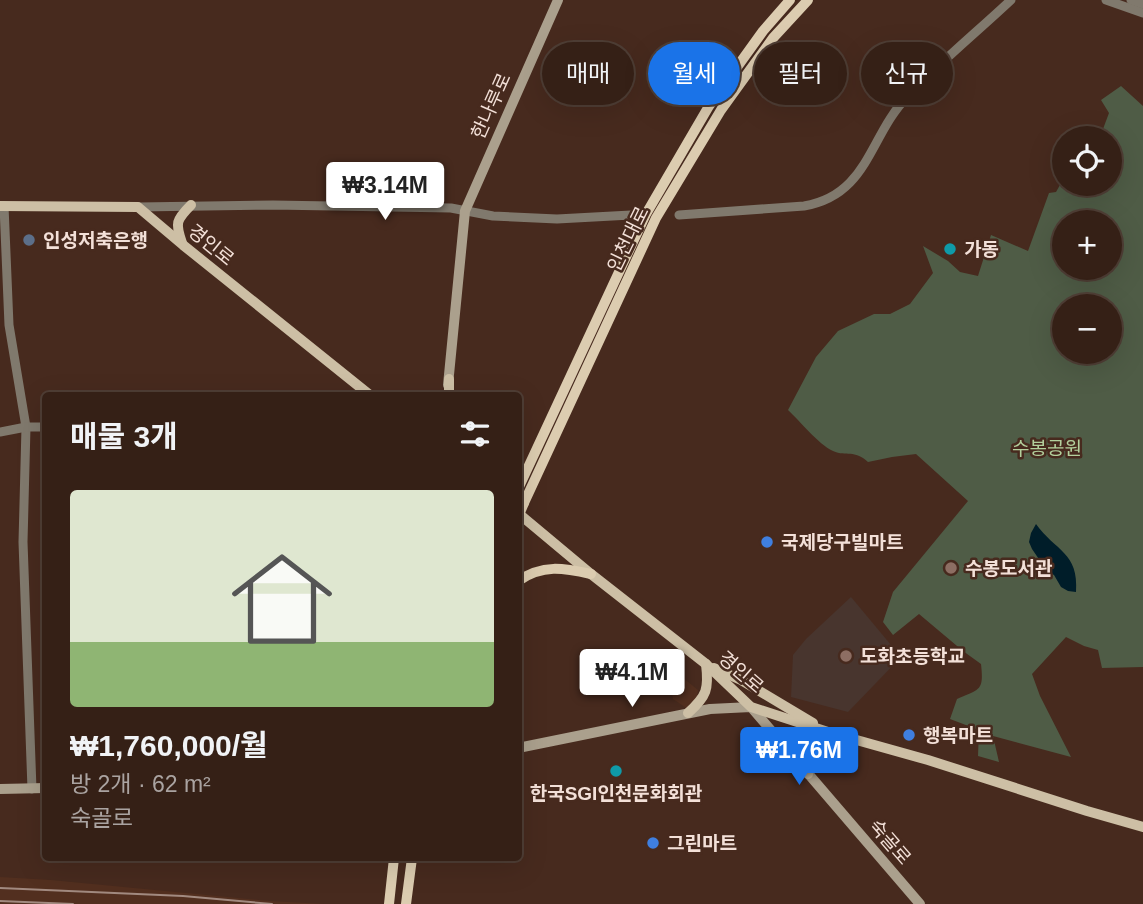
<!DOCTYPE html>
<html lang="ko">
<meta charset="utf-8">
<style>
:root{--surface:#352016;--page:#402d23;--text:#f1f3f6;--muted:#aaa3a1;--line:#4f3e35;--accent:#1a73e8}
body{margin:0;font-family:Arial,"Noto Sans KR",sans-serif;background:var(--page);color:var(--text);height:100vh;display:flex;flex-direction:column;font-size:26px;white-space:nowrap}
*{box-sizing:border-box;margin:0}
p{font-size:23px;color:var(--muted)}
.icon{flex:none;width:38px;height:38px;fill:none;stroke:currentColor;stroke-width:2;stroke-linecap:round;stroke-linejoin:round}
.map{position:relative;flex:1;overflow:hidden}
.details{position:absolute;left:42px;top:392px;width:480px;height:469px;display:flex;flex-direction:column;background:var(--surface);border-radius:7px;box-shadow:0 7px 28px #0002,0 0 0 2px var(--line)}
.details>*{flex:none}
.banner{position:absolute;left:542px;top:42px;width:495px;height:63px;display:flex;gap:14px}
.tools{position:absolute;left:1052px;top:126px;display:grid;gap:14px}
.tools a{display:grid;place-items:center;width:70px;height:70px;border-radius:50%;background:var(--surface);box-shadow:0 7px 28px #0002,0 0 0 2px var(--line);font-size:35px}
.price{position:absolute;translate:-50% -60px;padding:0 16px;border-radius:7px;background:#fff;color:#222;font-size:23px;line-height:46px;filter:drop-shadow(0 2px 4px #0008)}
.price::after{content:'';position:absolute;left:50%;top:42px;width:21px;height:16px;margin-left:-10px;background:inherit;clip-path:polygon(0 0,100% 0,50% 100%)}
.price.on{background:var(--accent);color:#fff}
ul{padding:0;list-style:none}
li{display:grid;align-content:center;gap:14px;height:371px;padding:0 28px}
li span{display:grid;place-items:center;height:217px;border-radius:7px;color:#555}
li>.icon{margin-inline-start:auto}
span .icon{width:126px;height:126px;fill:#fffc;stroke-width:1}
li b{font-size:30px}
h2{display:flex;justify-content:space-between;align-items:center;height:84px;padding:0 28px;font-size:30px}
.tag{padding:0 24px;border-radius:32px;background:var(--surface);box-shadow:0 7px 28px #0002,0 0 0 2px var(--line);font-size:24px;line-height:63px}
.tag.on{background:var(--accent);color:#fff}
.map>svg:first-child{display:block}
.built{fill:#522f1f}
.education{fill:#48352e}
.green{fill:#4f5c46;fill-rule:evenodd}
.water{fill:#001d29}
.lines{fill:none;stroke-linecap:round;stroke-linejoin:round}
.tertiary{stroke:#80796d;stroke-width:9}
.secondary{stroke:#aba08d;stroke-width:10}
.primary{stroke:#cdbfa5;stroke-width:10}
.trunk{stroke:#dcccb0;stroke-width:10}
.rail{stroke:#a28a80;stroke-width:2}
.trunk-bridge{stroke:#dcccb0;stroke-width:10}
.service-dot{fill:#5c6f8a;stroke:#472a1e;stroke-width:2.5}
.culture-dot{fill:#0f9aa8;stroke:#472a1e;stroke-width:2.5}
.shop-dot{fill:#3f7fe0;stroke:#472a1e;stroke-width:2.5}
.education-dot{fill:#8d6e63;stroke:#472a1e;stroke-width:2.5}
.labels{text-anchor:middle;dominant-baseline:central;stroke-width:5;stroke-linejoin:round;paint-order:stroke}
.street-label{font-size:19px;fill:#f3e0d8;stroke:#472a1e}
.poi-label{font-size:19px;font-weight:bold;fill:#f3e0d8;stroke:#472a1e;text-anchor:start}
.park-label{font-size:19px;fill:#b3d09d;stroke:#472a1e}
</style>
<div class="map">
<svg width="1143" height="904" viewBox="0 0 1143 904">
<rect width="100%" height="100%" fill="#472a1e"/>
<!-- built -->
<g class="built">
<path d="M682,677L698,690L696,703L688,709L673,699L671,687Z"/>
<path d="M0,877L51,880L270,901L324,904H0Z"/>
</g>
<!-- education -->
<path class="education" d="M851,597L901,657L848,712L791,697L793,655L806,639Z"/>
<!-- green -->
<path class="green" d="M1121,86L1143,106V667L1102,668L1098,650L1084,646L1066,637L1032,674L1040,696L1071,757L993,736L999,762L978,756L979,730L950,719L957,699C980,689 984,691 981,664L963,651L919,614L893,635L883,622L893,592L968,501L916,454L892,457L868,462C854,449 847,457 833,451C818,444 800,421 788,410L816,357L838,331L874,314H890L910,304L933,273L923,246L948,261L960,272L978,276L991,235L1028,251L1049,193L1056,192L1064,178V184H1110V138H1097L1103,129L1109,113L1101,100ZM1064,222H1110V268H1064ZM1064,306H1110V352H1064Z"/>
<!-- water -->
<path class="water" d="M1036,524C1055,551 1079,552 1076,592L1068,591L1061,587L1054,575L1047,571L1032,549L1029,542L1031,533Z"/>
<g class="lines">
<!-- tertiary -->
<g class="tertiary">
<path d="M1106,0L1143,13"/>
<path d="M1131,0L1143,4"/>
<path d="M4,206L9,325L26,427L23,542L32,789"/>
<path d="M138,207L273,205L451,208L493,216L557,219L631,215"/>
<path d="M679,215L804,206C869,195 869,135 908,96C940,62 977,32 1011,0"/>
<path d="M0,432L26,427H46"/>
</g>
<!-- secondary -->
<g class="secondary">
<path d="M448,385L465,211L558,0"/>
<path d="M518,748L710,709L751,707L920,904"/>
<path d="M0,789L46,788"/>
</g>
<!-- primary -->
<g class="primary">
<path d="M0,206L138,207L183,245L371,396"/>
<path d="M182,243C175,223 176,220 191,205"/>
<path d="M449,379V396"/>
<path d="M518,513L591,574L706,664L751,707L828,732L928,760L1087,811L1143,827"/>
<path d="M714,668L741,680L813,723"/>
<path d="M688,713C707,696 709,689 706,664"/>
<path d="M808,774C804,750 804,743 828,732"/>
</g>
<!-- trunk -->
<g class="trunk">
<path d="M518,489L646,214L709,106L763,31L790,0"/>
<path d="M524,503L656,218L721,110L773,38L808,0"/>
<path d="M518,581C543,564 563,568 591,574"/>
<path d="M389,904L394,858"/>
<path d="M406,904L412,858"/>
</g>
<!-- rail -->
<g class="rail">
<path d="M0,888L183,896L272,904"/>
<path d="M0,901L73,904"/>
</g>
<!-- trunk-bridge -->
<path class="trunk-bridge" d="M518,517L524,503"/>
</g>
<!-- markers -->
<circle class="service-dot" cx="29" cy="240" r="7"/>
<g class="culture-dot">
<circle cx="950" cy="249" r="7"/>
<circle cx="616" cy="771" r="7"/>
</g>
<g class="shop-dot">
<circle cx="767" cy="542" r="7"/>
<circle cx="909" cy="735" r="7"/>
<circle cx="653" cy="843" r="7"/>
</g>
<g class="education-dot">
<circle cx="951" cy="568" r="7"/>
<circle cx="846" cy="656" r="7"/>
</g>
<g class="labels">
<!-- street labels -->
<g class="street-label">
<text transform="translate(491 106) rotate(-66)">한나루로</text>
<text transform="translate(628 239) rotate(-64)">인천대로</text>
<text transform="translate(211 245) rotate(39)">경인로</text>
<text transform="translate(741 672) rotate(41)">경인로</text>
<text transform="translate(890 842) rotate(49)">숙골로</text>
</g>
<!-- poi labels -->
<g class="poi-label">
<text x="43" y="240">인성저축은행</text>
<text x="964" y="249">가동</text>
<text x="781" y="542">국제당구빌마트</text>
<text x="965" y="568">수봉도서관</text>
<text x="860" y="656">도화초등학교</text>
<text x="923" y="735">행복마트</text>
<text x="616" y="793" text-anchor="middle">한국SGI인천문화회관</text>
<text x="667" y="843">그린마트</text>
</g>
<!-- park labels -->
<g class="park-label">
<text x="1047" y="448">수봉공원</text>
</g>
</g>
</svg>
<div class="tools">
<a><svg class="icon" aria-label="locate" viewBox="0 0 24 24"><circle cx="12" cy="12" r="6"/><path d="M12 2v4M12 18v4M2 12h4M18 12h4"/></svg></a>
<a>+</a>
<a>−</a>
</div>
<b class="price" style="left:385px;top:222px">₩3.14M</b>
<b class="price" style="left:632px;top:709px">₩4.1M</b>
<b class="price on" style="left:799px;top:787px">₩1.76M</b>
<div class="banner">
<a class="tag">매매</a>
<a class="tag on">월세</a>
<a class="tag">필터</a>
<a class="tag">신규</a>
</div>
<section class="details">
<h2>매물 3개<svg class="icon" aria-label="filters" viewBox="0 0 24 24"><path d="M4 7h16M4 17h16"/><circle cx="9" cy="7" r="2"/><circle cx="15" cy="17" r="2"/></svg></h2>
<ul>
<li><span style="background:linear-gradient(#dfe7d0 70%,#8fb573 0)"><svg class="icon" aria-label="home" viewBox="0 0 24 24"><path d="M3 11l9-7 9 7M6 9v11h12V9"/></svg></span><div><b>₩1,760,000/월</b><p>방 2개 · 62 m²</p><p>숙골로</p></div></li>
</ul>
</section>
</div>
